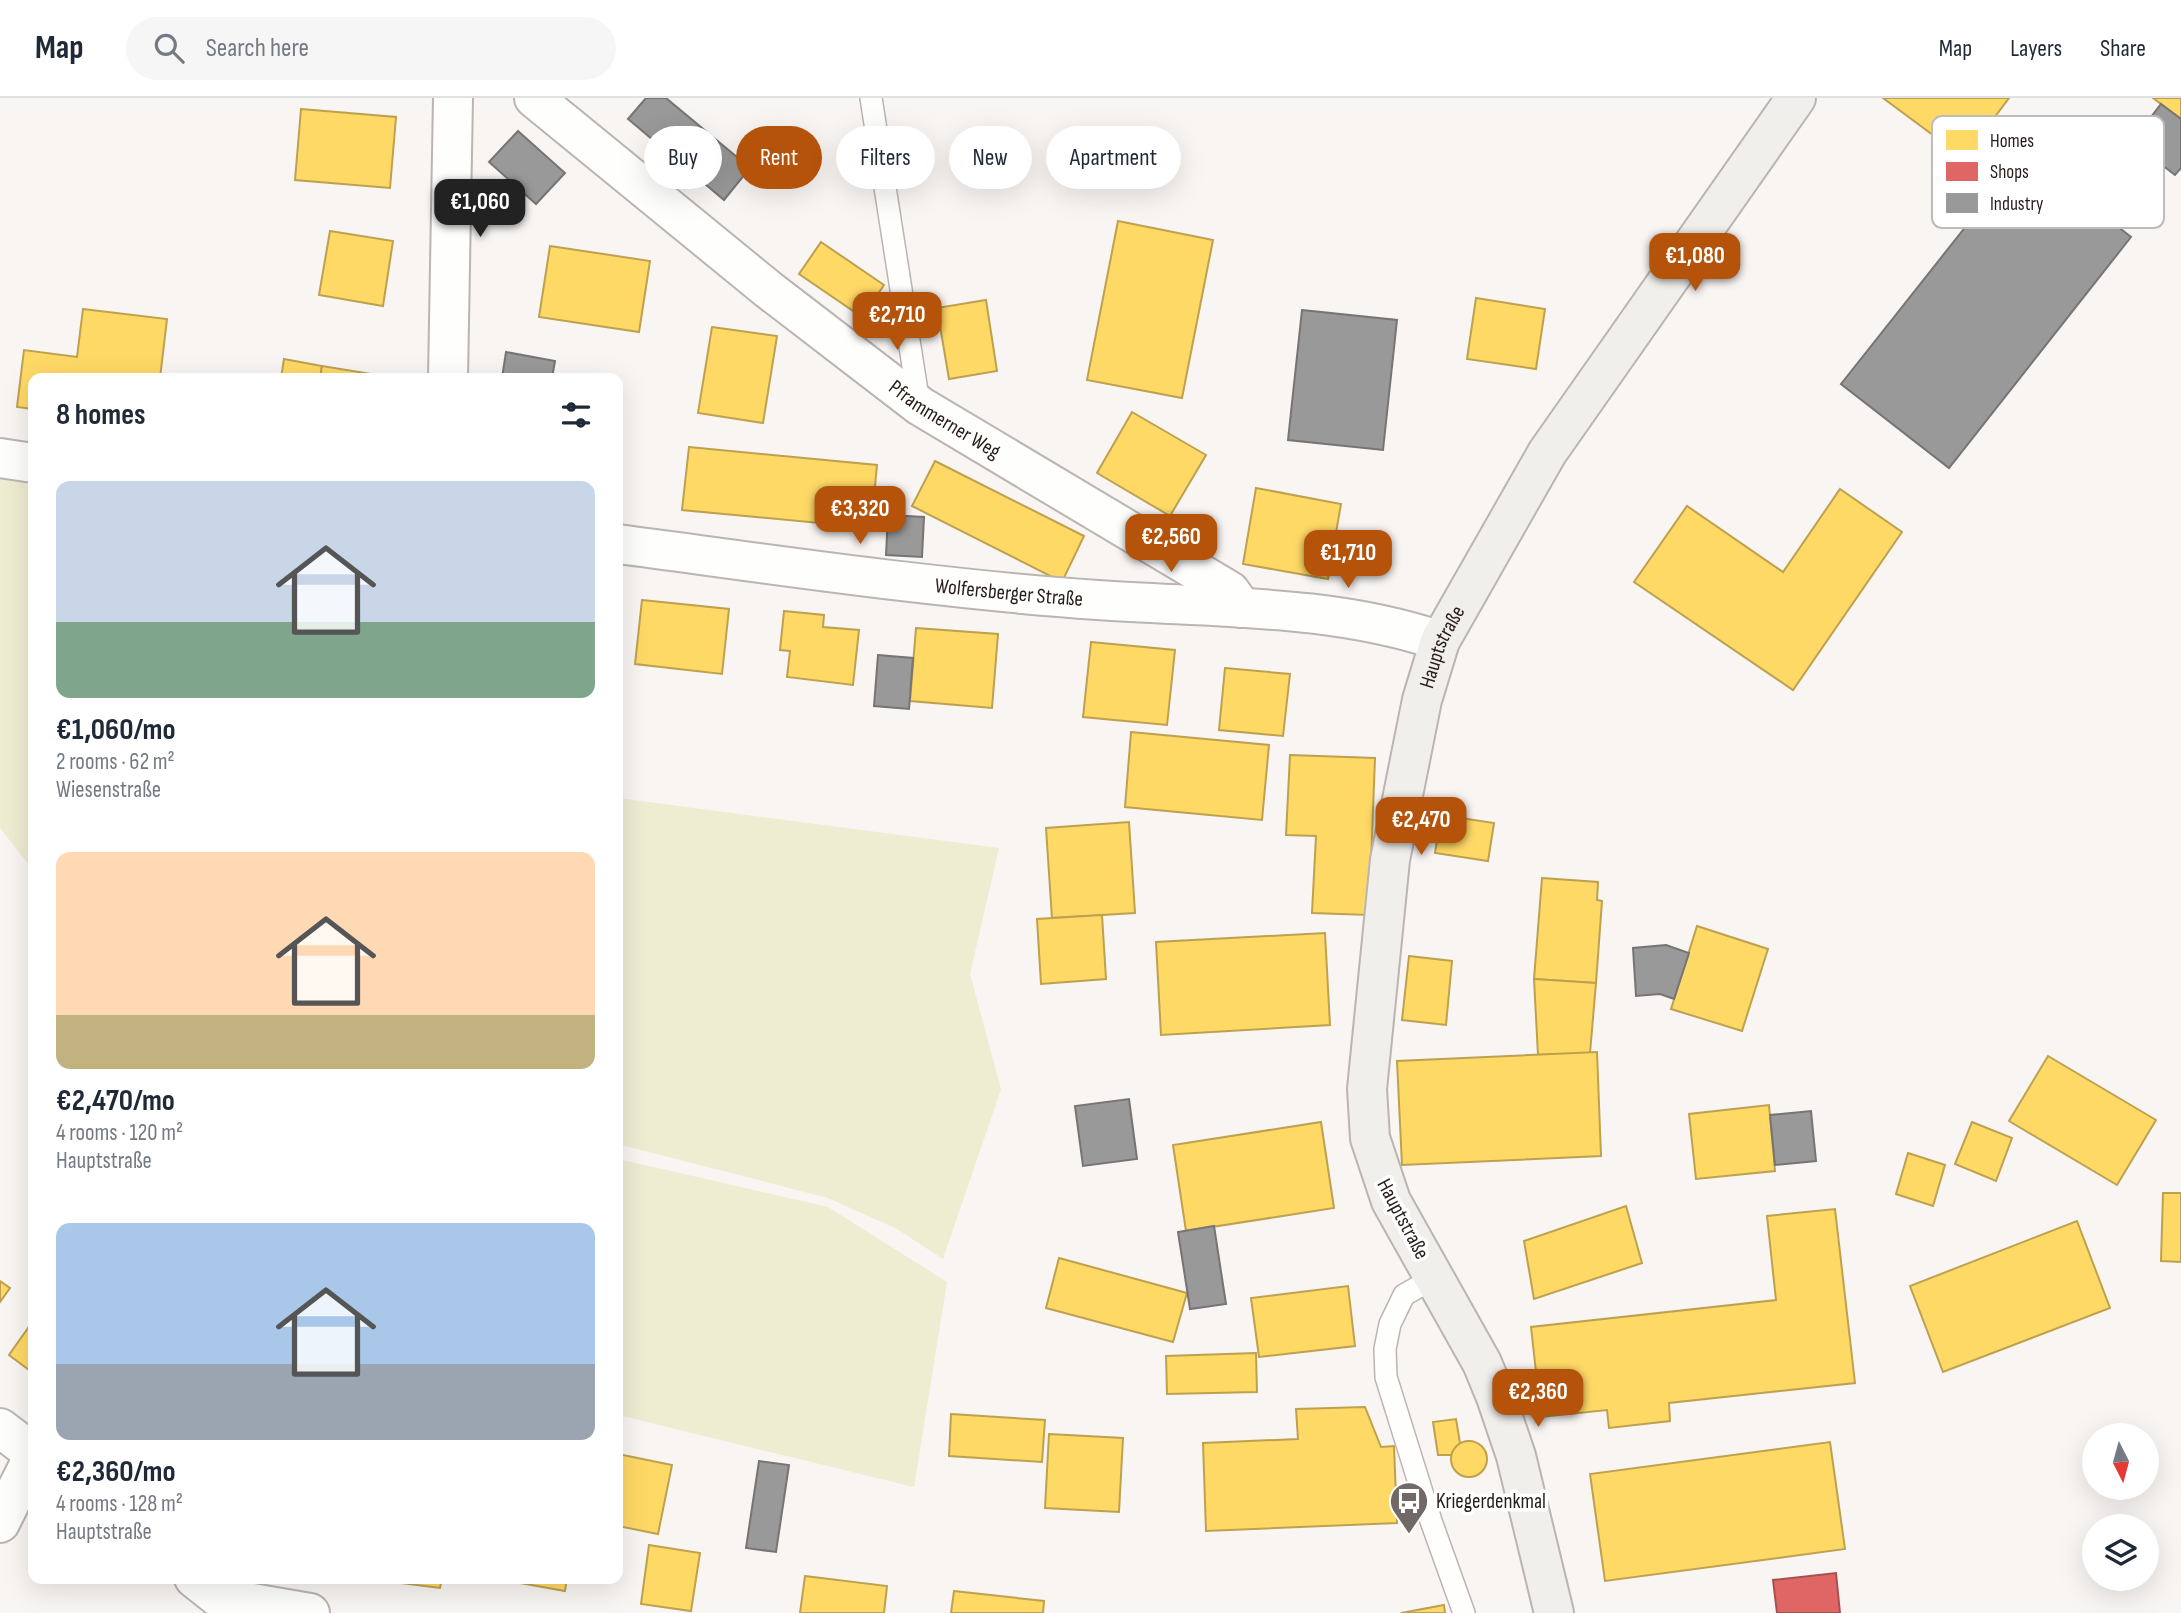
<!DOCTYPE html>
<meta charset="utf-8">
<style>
:root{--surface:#fff;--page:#f6f6f7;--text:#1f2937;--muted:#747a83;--line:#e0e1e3;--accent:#b45309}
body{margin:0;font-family:"Sofia Sans Condensed",sans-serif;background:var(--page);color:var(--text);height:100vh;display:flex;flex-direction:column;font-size:26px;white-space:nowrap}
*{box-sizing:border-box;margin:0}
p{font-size:23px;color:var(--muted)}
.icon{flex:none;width:38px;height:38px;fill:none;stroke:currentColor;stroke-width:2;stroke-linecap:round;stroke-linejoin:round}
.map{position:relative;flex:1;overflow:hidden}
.sheet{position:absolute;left:28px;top:275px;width:595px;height:1211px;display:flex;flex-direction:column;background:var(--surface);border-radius:14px;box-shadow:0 7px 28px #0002}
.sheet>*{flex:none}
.guide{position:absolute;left:644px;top:28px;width:665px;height:63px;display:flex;gap:14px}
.needle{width:46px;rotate:174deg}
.fabs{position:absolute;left:2082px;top:1325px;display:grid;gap:14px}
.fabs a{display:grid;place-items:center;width:77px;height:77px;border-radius:50%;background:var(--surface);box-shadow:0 7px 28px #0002;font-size:35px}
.price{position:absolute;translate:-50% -60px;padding:0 16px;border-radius:14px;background:var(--accent);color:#fff;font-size:23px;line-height:46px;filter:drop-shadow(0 2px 4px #0008)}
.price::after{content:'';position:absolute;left:50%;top:42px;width:21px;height:16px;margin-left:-10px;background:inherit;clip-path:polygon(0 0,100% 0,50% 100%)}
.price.active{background:#222;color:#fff}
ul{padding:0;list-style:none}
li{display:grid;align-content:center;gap:14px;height:371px;padding:0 28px}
li span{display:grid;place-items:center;height:217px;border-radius:14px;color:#555}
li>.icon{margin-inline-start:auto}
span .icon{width:126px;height:126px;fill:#fffc;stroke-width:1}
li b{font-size:30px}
h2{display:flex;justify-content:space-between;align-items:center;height:84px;padding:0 28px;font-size:30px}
.chip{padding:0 24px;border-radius:32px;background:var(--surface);box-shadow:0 7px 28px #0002;font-size:24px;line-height:63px}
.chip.active{background:var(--accent);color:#fff}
header{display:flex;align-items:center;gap:42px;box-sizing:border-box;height:98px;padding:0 35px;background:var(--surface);border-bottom:2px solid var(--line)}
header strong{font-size:33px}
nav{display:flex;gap:38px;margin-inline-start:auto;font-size:24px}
.search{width:490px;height:63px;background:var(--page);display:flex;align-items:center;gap:18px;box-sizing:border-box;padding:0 24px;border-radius:38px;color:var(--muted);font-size:26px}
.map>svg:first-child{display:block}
.green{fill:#eeecd1}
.homes{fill:#ffd966;stroke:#bea14f;stroke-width:2}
.shops{fill:#e06666;stroke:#a9504f;stroke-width:2}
.industry{fill:#999;stroke:#777473;stroke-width:2}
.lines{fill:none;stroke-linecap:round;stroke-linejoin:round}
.lane-casing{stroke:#bbb4b1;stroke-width:24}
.street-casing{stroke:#bbb4b1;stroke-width:42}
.secondary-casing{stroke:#bbb4b1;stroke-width:42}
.lane{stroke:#fefefd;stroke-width:21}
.street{stroke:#fefefd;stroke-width:38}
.secondary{stroke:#f1efec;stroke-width:38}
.labels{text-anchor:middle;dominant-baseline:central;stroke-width:7;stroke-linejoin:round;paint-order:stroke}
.street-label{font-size:21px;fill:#281d19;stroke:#fff}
.poi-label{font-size:21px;fill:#281d19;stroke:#fff;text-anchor:start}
.key{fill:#fff;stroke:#bebbba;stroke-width:2}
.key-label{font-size:19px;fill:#281d19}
</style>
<header>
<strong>Map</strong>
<div class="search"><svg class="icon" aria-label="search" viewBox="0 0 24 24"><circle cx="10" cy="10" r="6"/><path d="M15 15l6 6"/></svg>Search here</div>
<nav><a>Map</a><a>Layers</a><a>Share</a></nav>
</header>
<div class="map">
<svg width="2181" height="1515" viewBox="0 0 2181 1515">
<rect width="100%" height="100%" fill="#f8f5f3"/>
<!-- green -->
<g class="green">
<path d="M0,375L33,380V772L0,730Z"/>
<path d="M618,700L999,750L970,876L1001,991L943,1161L897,1131L828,1100L618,1046Z"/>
<path d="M618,1061L828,1109L947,1184L914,1389L618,1317Z"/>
</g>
<!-- homes -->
<g class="homes">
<path d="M1883,0H2009L1964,60Z"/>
<path d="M2153,0H2181V21Z"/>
<path d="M301,11L396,19L390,90L295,82Z"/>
<path d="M1118,123L1213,142L1182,300L1087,282Z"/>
<path d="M330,133L393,143L383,208L319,197Z"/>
<path d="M821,144L884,187L862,219L799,176Z"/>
<path d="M550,148L650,163L639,234L539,219Z"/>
<path d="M1476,200L1545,211L1536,271L1467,261Z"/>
<path d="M986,202L997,273L949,281L937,210Z"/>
<path d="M83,211L167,221L160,280H33V311L17,309L24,252L77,259Z"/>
<path d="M712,229L777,238L763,325L698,315Z"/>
<path d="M284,261L322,268L320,280H281Z"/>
<path d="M322,268L359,274L358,280H320Z"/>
<path d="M359,274L393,280H358Z"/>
<path d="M1132,314L1206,357L1170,418L1097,375Z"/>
<path d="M689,349L877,367L871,430L682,412Z"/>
<path d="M935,363L1084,438L1062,484L912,408Z"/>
<path d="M1256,390L1341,406L1328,481L1243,466Z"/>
<path d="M1840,391L1902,434L1793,592L1634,484L1687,408L1783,474Z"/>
<path d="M642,502L729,511L722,576L635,566Z"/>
<path d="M784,513L824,517L823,529L859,532L853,587L787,579L790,553L780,552Z"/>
<path d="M916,530L998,536L992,610L910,603Z"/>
<path d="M1091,544L1175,552L1167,627L1083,619Z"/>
<path d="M1225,570L1290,576L1283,638L1219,632Z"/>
<path d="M1131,634L1269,647L1262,722L1125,709Z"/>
<path d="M1290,657L1375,660L1369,817L1312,815L1316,738L1286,737Z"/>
<path d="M1441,717L1494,725L1488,763L1435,755Z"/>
<path d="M1129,724L1135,815L1052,820L1046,730Z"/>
<path d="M1542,780L1598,784L1597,802L1602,803L1596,885L1534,881Z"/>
<path d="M1102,817L1106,881L1041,886L1037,821Z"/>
<path d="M1697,828L1768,851L1742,933L1671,911Z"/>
<path d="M1325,835L1330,927L1161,937L1156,844Z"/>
<path d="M1409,858L1452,863L1446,927L1402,922Z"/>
<path d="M1534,881L1596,885L1590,955L1538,957Z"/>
<path d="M1597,954L1601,1058L1402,1067L1397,963Z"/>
<path d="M2048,958L2156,1022L2117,1087L2009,1023Z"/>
<path d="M1769,1007L1775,1073L1696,1081L1689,1016Z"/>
<path d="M1321,1024L1334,1110L1186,1133L1173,1047Z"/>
<path d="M1972,1024L2012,1040L1996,1083L1955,1066Z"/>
<path d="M1908,1055L1945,1067L1933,1108L1896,1096Z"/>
<path d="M2163,1095H2181V1164L2161,1163Z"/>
<path d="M1626,1108L1642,1165L1534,1201L1524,1143Z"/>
<path d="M1835,1111L1855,1285L1669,1305L1670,1323L1609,1330L1607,1312L1541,1319L1531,1229L1776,1202L1767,1118Z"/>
<path d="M2077,1123L2110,1210L1943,1274L1910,1188Z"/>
<path d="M1059,1160L1187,1195L1173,1244L1046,1210Z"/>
<path d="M0,1183L10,1190L0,1204Z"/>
<path d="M1348,1188L1355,1248L1259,1259L1251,1200Z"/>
<path d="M33,1223V1275L9,1257Z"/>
<path d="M1256,1255L1257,1294L1167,1296L1166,1258Z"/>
<path d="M1365,1309L1381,1349L1394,1348L1397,1425L1206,1433L1203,1345L1298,1341L1296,1311Z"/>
<path d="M951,1316L1045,1322L1042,1364L949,1358Z"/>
<path d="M1456,1321L1460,1345L1452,1357H1438L1433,1324Z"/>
<path d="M1049,1336L1123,1340L1119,1414L1045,1410Z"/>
<circle cx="1469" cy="1361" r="18"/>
<path d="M1830,1344L1845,1451L1605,1483L1590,1376Z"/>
<path d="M618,1356L672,1367L658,1436L618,1428Z"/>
<path d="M649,1447L700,1455L691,1513L641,1506Z"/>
<path d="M805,1478L887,1488L884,1515H800Z"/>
<path d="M393,1480H442L440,1490L392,1484Z"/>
<path d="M514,1480H567L565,1493L514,1484Z"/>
<path d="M954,1493L1044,1503L1043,1515H951Z"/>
<path d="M1444,1507L1445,1515H1401Z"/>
</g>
<!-- shops -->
<path class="shops" d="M1836,1475L1840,1515H1777L1773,1482Z"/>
<!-- industry -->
<g class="industry">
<path d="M646,0H666L750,70L724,102L628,21Z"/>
<path d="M2161,6L2181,21V70L2175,77L2132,44Z"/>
<path d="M518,33L565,75L536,106L489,64Z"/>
<path d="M2024,55L2131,139L1949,370L1841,286Z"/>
<path d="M1302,212L1397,222L1383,352L1288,342Z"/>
<path d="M506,254L555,263L552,280H502Z"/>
<path d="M888,417L924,419L922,459L886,457Z"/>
<path d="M878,557L913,560L909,611L874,608Z"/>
<path d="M1666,847L1689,855L1674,901L1660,896L1636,898L1633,850Z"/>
<path d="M1129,1001L1137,1061L1083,1068L1075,1008Z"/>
<path d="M1811,1013L1816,1063L1775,1067L1770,1017Z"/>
<path d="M1214,1128L1226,1206L1190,1211L1178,1134Z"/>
<path d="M759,1363L789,1367L776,1454L746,1450Z"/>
</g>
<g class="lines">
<!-- lane casing -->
<g class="lane-casing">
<g id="lane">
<path d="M871,0L919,306"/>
<path d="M1434,1180L1404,1197L1390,1226L1385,1251L1386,1279L1431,1423L1464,1515"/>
</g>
</g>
<!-- street casing -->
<g class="street-casing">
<g id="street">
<path id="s1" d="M534,0L769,192L920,308L1230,493L1242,510"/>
<path d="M448,280L453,0"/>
<path d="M0,360L33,365"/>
<path id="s2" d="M618,446C777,467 937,491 1098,502C1211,510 1332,506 1440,543"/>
<path d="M0,1330L33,1355"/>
<path d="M0,1425L33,1359"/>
<path d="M194,1480L218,1499L310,1515"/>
</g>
</g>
<!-- secondary casing -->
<g class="secondary-casing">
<g id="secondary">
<path id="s3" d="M1554,1515L1516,1358L1496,1299L1482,1265L1391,1103L1370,1040L1367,991L1390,762L1422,602L1440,543L1547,355L1796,0"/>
</g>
</g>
<!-- lane -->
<use href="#lane" class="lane"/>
<!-- street -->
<use href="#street" class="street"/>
<!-- secondary -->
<use href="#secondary" class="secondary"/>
</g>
<!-- icons -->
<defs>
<g id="bus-pin" transform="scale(2.0125)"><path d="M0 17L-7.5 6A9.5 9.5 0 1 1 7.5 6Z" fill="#716965" stroke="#fff"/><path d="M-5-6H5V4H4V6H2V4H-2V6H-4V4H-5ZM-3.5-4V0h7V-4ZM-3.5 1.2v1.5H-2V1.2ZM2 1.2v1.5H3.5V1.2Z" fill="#fff"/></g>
</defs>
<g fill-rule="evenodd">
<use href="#bus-pin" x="1409" y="1403"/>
</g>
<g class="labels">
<!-- street labels -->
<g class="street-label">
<text stroke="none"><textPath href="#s1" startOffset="522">Pframmerner Weg</textPath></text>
<text stroke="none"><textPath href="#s2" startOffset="394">Wolfersberger Straße</textPath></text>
<text stroke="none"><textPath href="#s3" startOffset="1012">Hauptstraße</textPath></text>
<text transform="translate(1403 1121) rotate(62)">Hauptstraße</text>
</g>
<!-- poi labels -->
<g class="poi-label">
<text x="1436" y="1403">Kriegerdenkmal</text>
</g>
</g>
<!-- legend -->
<rect x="1932" y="18" width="232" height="112" rx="10" class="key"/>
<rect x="1946" y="32" width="32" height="20" fill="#ffd966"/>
<rect x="1946" y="64" width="32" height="19" fill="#e06666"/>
<rect x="1946" y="95" width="32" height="20" fill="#999"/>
<g class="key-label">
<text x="1990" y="49">Homes</text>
<text x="1990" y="80">Shops</text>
<text x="1990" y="112">Industry</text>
</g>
</svg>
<div class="fabs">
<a><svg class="needle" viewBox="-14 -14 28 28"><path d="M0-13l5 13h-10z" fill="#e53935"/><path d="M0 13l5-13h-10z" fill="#747a83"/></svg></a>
<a><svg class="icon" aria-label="layers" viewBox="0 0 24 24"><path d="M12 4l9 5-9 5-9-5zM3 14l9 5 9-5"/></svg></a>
</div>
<b class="price active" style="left:480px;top:141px">€1,060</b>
<b class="price" style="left:1695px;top:195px">€1,080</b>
<b class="price" style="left:897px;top:254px">€2,710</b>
<b class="price" style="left:860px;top:448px">€3,320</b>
<b class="price" style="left:1171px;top:476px">€2,560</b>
<b class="price" style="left:1348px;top:492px">€1,710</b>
<b class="price" style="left:1421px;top:759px">€2,470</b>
<b class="price" style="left:1538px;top:1331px">€2,360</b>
<div class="guide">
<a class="chip">Buy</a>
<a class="chip active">Rent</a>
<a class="chip">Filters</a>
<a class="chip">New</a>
<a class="chip">Apartment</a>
</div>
<section class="sheet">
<h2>8 homes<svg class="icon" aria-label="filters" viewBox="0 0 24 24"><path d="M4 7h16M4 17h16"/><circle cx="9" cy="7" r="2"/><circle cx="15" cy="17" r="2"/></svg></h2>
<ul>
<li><span style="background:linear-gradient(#c9d6e8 65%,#7fa58c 0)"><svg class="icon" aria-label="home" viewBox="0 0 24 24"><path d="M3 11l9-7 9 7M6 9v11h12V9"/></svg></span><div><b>€1,060/mo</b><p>2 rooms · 62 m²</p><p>Wiesenstraße</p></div></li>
<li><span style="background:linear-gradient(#ffd9b3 75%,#c2b280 0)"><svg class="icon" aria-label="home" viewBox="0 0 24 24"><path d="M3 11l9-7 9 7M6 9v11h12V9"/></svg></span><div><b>€2,470/mo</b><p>4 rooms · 120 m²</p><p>Hauptstraße</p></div></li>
<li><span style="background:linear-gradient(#a9c7e8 65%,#9aa5b1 0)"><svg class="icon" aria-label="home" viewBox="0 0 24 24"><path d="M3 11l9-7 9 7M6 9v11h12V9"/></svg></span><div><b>€2,360/mo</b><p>4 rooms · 128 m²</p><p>Hauptstraße</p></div></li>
</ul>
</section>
</div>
